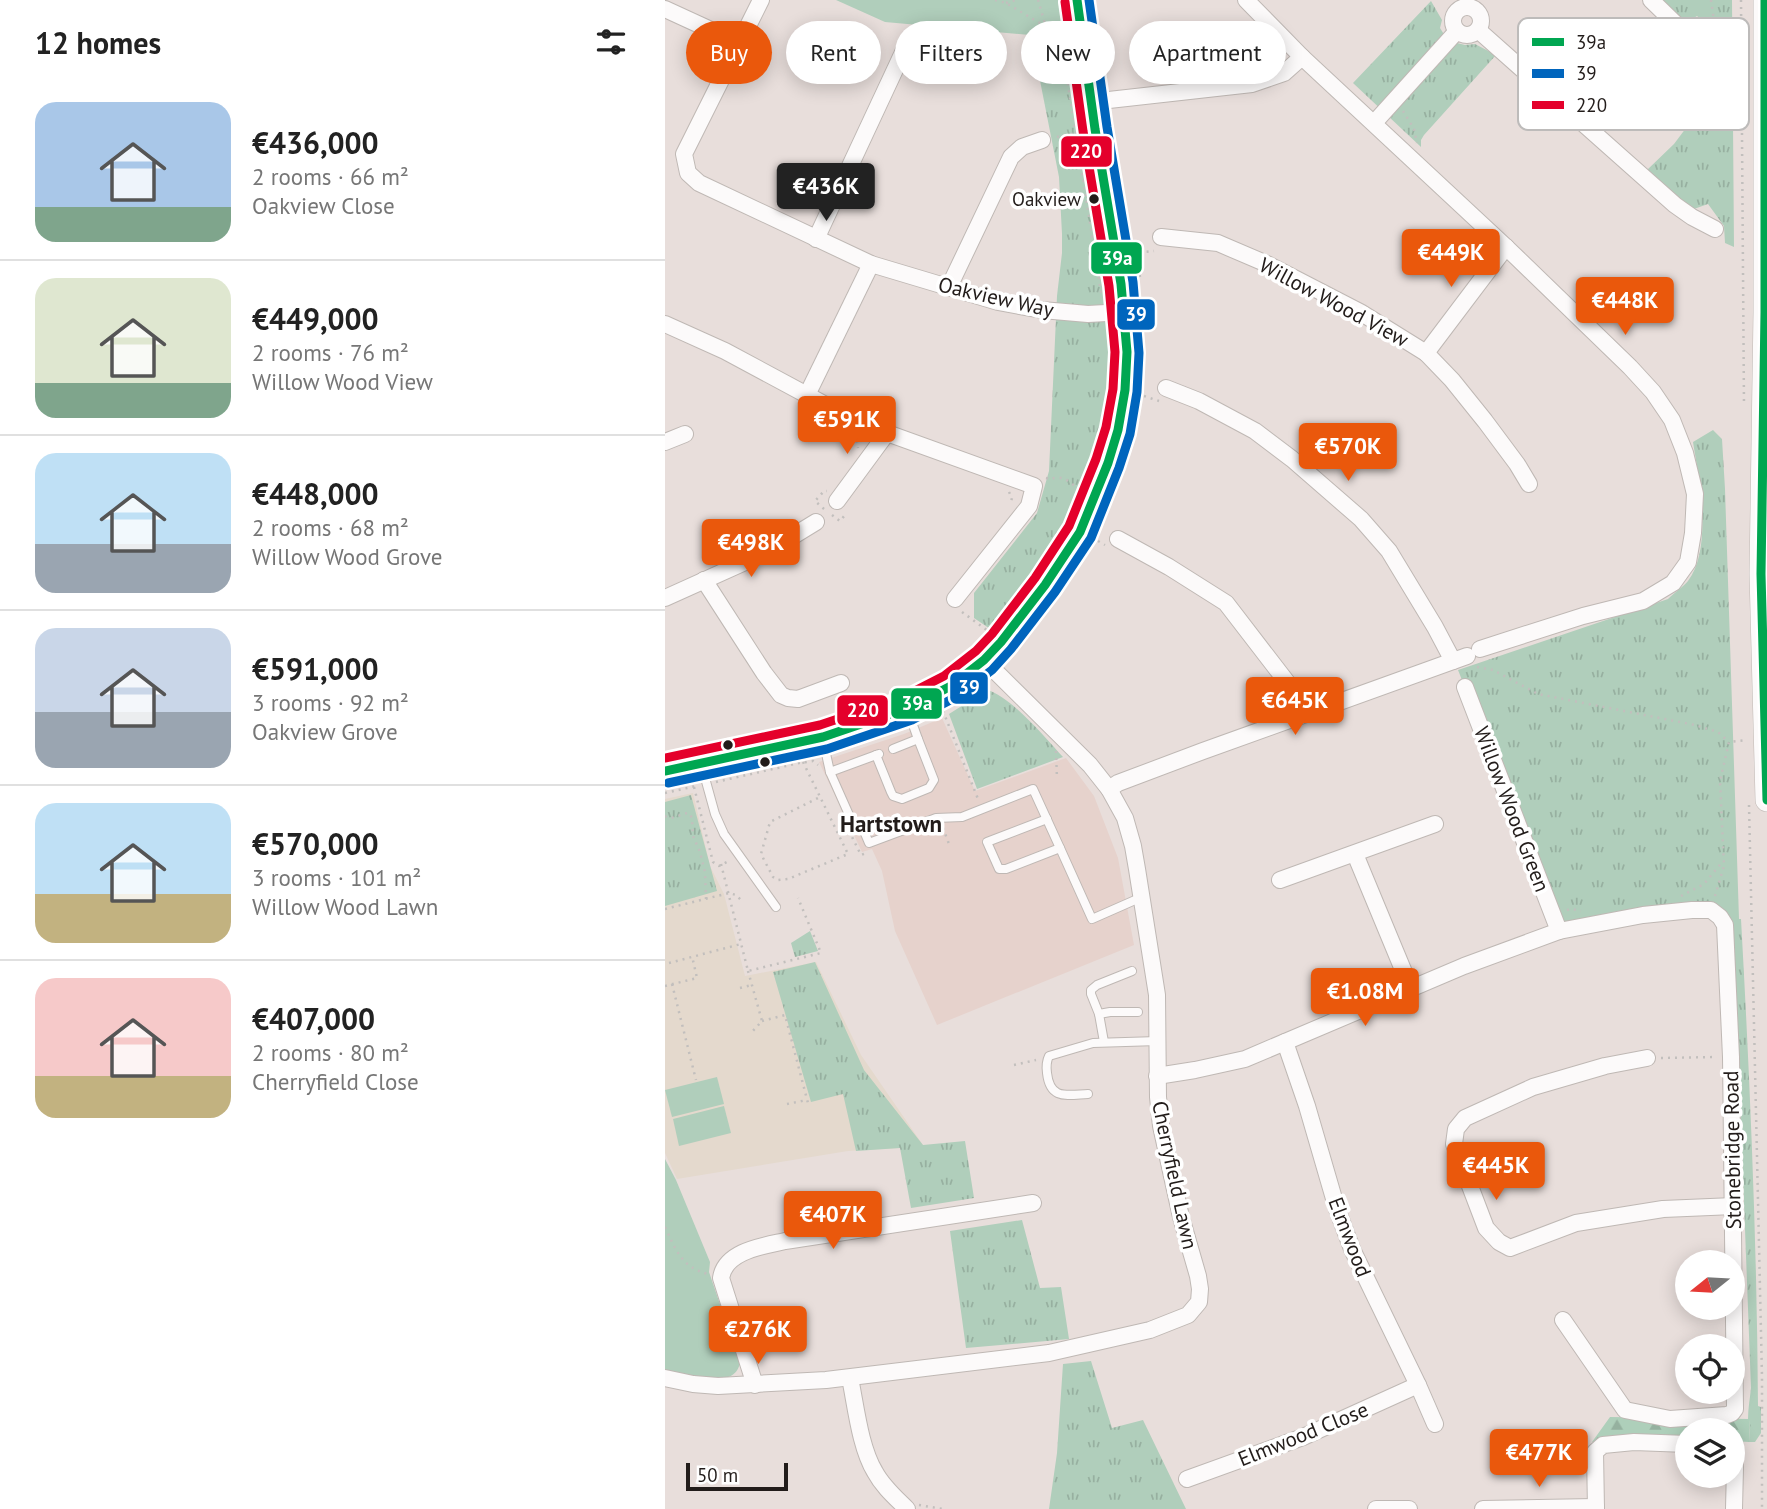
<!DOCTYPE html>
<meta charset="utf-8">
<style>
:root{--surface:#fff;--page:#f6f6f6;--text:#222;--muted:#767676;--line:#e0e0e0;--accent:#ea580c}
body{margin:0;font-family:"PT Sans",sans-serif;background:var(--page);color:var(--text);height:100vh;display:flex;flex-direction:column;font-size:26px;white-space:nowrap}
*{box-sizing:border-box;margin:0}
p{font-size:23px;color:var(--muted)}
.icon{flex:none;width:38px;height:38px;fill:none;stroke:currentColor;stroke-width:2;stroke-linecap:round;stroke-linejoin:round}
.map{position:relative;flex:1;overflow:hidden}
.panel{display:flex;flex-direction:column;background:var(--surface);width:665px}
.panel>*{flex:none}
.banner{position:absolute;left:21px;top:21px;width:665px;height:63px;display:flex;gap:14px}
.needle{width:46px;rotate:252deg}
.tools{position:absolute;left:1010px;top:1250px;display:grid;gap:14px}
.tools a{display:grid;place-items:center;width:70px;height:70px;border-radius:50%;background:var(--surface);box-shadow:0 4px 18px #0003;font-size:35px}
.scale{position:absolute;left:21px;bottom:18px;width:102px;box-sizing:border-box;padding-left:7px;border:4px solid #221c1a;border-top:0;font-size:19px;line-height:24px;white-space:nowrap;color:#221c1a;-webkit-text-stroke:5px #fff;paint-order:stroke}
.price{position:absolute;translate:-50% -60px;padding:0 16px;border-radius:7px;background:var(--accent);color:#fff;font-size:23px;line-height:46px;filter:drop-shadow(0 2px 4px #0008)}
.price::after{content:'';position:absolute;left:50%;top:42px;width:21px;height:16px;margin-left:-10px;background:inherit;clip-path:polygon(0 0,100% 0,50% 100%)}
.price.active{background:#222;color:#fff}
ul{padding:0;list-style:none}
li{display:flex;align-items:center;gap:21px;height:175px;padding:0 35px}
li+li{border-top:2px solid var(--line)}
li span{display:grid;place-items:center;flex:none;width:196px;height:140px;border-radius:21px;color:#555}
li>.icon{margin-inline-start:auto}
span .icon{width:84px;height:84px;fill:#fffc;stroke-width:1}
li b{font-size:30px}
h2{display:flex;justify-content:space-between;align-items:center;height:84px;padding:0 35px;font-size:30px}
.pill{padding:0 24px;border-radius:32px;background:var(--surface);box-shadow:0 4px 18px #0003;font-size:24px;line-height:63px}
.pill.active{background:var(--accent);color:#fff}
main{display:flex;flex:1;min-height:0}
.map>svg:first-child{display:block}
.built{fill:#e6d2cc}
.education{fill:#e4d9cd}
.grass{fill:url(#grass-tufts)}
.forest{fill:url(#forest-firs)}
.park{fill:#b0cebb}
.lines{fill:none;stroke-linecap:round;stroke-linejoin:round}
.lane-casing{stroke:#bfb8b4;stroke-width:10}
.street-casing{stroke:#bfb8b4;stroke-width:18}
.secondary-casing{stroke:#bfb8b4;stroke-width:24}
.path{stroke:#c2bfbd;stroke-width:2.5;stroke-dasharray:2 5;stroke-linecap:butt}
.lane{stroke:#fcfafa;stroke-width:8}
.street{stroke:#fcfafa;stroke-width:16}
.secondary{stroke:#fcfafa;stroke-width:23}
.bus-1-casing{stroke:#fff;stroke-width:14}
.bus-2-casing{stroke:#fff;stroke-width:14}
.bus-3-casing{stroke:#fff;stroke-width:14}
.bus-1{stroke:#00a651;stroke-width:9}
.bus-2{stroke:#0065bd;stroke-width:9}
.bus-3{stroke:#e4002b;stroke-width:9}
.bus-dot{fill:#221c1a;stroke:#fff;stroke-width:2.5}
.labels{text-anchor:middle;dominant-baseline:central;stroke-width:7;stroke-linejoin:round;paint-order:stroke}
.bus-label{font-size:19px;fill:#221c1a;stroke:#fff;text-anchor:end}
.street-label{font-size:21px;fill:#221c1a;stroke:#fff}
.neighbourhood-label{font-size:23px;font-weight:bold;fill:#221c1a;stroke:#fff}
.key{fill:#fff;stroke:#bdbbba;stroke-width:2}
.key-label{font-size:19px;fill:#221c1a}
.line-badge{stroke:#fff;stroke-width:2.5}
.badge-label{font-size:19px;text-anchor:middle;font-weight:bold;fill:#fff}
</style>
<main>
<section class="panel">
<h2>12 homes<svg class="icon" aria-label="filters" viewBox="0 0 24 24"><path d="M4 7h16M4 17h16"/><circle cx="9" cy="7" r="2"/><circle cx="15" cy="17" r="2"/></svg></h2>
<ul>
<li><span style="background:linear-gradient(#a9c7e8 75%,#7fa58c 0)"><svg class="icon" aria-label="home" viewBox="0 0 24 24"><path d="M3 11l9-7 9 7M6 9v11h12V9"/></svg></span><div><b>€436,000</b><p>2 rooms · 66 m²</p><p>Oakview Close</p></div></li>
<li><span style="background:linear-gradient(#dfe7d0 75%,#7fa58c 0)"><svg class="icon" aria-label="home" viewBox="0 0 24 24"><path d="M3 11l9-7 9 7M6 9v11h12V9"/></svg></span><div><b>€449,000</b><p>2 rooms · 76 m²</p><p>Willow Wood View</p></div></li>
<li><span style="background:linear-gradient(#bfe0f5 65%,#9aa5b1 0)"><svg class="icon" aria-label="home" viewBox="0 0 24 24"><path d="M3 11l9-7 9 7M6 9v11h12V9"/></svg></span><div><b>€448,000</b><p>2 rooms · 68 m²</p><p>Willow Wood Grove</p></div></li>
<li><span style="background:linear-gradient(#c9d6e8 60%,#9aa5b1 0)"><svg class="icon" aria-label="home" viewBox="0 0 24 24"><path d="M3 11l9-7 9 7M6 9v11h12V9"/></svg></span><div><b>€591,000</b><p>3 rooms · 92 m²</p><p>Oakview Grove</p></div></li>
<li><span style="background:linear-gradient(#bfe0f5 65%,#c2b280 0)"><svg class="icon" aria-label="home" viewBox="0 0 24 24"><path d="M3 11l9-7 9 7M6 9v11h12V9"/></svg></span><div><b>€570,000</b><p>3 rooms · 101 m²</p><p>Willow Wood Lawn</p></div></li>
<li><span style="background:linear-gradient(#f6c9c9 70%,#c2b280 0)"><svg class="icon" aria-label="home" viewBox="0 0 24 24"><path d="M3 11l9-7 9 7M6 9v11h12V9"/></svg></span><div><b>€407,000</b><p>2 rooms · 80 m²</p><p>Cherryfield Close</p></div></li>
</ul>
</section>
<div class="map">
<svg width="1102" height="1509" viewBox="0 0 1102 1509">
<defs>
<pattern id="grass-tufts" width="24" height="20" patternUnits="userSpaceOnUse" patternTransform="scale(1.75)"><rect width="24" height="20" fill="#b0cebb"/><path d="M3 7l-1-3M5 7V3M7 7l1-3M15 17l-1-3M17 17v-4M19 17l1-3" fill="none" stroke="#97b0a0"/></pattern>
<pattern id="forest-firs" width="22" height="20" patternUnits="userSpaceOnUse" patternTransform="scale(1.75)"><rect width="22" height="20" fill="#aecfba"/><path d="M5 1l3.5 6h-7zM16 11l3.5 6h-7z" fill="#95b19f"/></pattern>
</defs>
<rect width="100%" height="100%" fill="#e8dedb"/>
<!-- built -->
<path class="built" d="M277,718L310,791L401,758L429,796L453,858L469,945L272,1025L230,931L217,871L207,849L197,852L154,762L239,734Z"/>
<!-- education -->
<path class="education" d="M28,793L45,866L59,894L80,976L151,962L196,1055L258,1145L235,1148L183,1151L12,1179L0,1153V799Z"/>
<!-- grass -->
<g class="grass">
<path d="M996,0H1067L1069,247L1060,243L1059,226L1043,204L1029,209L1021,205L982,170L1009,144L1030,116L1049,85V74L1039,50L1045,28L1032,16L1024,21L1017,19Z"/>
<path d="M766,1L777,20L775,28L780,36L788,42L800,45L810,44L831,55L759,135L756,140V147L688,83Z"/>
<path d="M366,35L403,37L443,273L449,342L450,383L435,456L411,519L402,517L387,541L388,555L331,633L309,618V593L372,513L384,471L392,296L397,253V234L394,177Z"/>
<path d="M1048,430L1057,439L1060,489L1074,919H1076C1085,1081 1092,1244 1093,1406L1096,1407V1433L1090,1442H1084L1085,1419H1083C1083,1408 1085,1398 1086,1388L1071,991L1069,954L1055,907L894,924L793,670L1003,599C1009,593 1018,587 1023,581C1048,547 1034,480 1028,442Z"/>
<path d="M322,690C346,696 381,739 398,757L312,789L284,714Z"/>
<path d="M227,724L237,729L172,752L176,742Z"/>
<path d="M26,795L52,891L0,906V802Z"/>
<path d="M145,931L153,951L130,957L126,943Z"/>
<path d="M150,962L199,1070L258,1145L300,1141L309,1198L246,1208L235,1148L191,1151L178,1094L146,1102L108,972Z"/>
<path d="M357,1220L375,1288L396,1287L404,1339L301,1348L285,1231Z"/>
<path d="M426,1361L447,1428L478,1420L521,1509H384L392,1453L398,1364Z"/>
</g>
<!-- forest -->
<path class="forest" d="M945,1417L1085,1419L1084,1442L1068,1441V1430H1022V1438L962,1437L927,1442Z"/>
<!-- park -->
<g class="park">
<path d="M171,0H393L399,38L220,22Z"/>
<path d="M52,1077L59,1104L7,1117L0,1090Z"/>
<path d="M59,1106L66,1133L14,1146L8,1119Z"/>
<path d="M0,1159L11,1180L45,1262L44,1272L75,1363C69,1392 20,1375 0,1370Z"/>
</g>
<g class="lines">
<!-- lane casing -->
<g class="lane-casing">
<g id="lane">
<path d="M158,740L165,772L214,754"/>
<path d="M228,749L253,739L243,711"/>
<path d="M211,755L226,792L228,796L237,799L264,788L269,780L253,739"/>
<path d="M37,767L50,814L59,834L111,907"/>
<path d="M165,772L185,817L187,820L196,824L204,843L271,818L297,817L368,789L395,848"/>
<path d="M382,819L322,842L334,869H341L395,848L427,919L477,897"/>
<path d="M434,1014L445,1012H473"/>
<path d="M439,1042L434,1014L426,994V990L432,985L467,971"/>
<path d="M423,1094C401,1095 385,1100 382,1073C381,1066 381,1062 384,1056L428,1043L493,1041"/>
</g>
</g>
<!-- street casing -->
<g class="street-casing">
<g id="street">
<path d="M96,0L19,154L23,173L34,183L206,264L333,302L377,310L423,314L459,312"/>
<path d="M581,0L637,57L841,247L965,367L988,392L1007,420L1020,453L1030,494L1028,533L1023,562L1008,583L978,601L918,616L815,649"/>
<path d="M986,0L1019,32L1034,34"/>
<circle cx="802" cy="21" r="14"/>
<path d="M0,9L74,43"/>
<path d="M813,30L1010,205L1027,217L1050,229"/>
<path d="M426,102L587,84L619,73L637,57"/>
<path d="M709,123L792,31"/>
<path d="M496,237L553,243L602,264L695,312L761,353L787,380L820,421L852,464L864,484"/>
<path d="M151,239L241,46"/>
<path d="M284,287L346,157L357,147L377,140"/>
<path d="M0,324L60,351L181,416L222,433L369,486L364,506L290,599"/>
<path d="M761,353L841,247"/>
<path d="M501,388L534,401L590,431L627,459L696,519L724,551L770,627L788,661"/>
<path d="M142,395L206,264"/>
<path d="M0,442L20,434"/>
<path d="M172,501L222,433"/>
<path d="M453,539L504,567L561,603L631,694L641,714"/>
<path d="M39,580L99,673L116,695L123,698L133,699L176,683"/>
<path d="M0,598L102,552L151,522"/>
<path d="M800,687L894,931"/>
<path d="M444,789L453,783L538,751L802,656"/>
<path d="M690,854L746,989"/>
<path d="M615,880L770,824"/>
<path d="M620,1042L642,1106L672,1209L687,1249L753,1385L770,1424"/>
<path d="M982,1058L940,1066L868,1087L800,1118L791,1129L789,1144L821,1228L834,1242L845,1248L911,1223L998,1209L1069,1206"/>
<path d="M492,1076L530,1070L580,1059L799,966L894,931L978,915L1027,910H1046L1055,917L1060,925L1066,1057L1070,1409L1067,1413L1062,1415L1005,1419L960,1410L898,1320"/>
<path d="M0,1378L28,1384L53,1386L161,1380L384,1353L485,1330L523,1315L534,1302L535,1289L533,1276L516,1217L496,1126L493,1097L492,995L472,869L468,846L460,818L444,789L425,765L319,660"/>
<path d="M185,1378C191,1407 195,1447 210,1472C218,1487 231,1498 242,1509"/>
<path d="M90,1385L56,1278C60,1251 98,1246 120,1241L368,1203"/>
<path d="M1068,1456L1070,1467L1069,1509"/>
<path d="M522,1479L638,1437L753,1385"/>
<path d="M711,1509H744"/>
<path d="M818,1509L931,1507"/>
<path d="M931,1509L930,1452L938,1445L969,1442L1022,1444"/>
</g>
</g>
<!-- secondary casing -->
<g class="secondary-casing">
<g id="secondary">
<path d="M1100,0V312L1096,574L1102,800"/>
<path d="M0,771L158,737L243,708L286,686L319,660L336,642L380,585L415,532L443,463L453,430L460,390L462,352L456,284L430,129L412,0"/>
</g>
</g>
<!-- path -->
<g class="path">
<path d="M330,0L341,3L395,35"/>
<path d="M373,0L380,24"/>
<path d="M1046,0L1049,21L1047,29"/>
<path d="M1076,0L1079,406"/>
<path d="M341,3L351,0"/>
<path d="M395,35L437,298"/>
<path d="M738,111L749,129L752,143"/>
<path d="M392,137L410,133"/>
<path d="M475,277L471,253L489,251"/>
<path d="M479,396L494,401"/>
<path d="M187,435L192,442L193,448"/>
<path d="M381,478C390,480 381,479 390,478C399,476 406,483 412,488"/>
<path d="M344,492L347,498L345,505"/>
<path d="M159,509L150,501L159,491H162"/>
<path d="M167,515L175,521L180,515"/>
<path d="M433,541L440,545"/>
<path d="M297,612L323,631"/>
<path d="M812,667L828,670L873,694L1030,725L1053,732L1064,742"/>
<path d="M278,711L313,799"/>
<path d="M391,751L392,779"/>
<path d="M138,762L183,854L123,879L113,880L108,877L96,854L105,822L155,797"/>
<path d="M51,782L134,763L148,761L153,765"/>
<path d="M29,787L48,862L54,866L64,861"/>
<path d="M0,793L31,786"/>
<path d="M1084,805L1097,1376V1509"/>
<path d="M0,816C9,821 15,813 24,813L27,818L28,836L35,852L40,872L41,899"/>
<path d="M278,828L284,844"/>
<path d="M184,831L196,855L201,853"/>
<path d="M56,864L83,971L156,953L133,898"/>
<path d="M1016,896L1039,884L1058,861"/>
<path d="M1050,896L1059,866L1055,781L1064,742L1082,740"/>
<path d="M0,909L64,893L71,895L77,901"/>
<path d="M902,910L907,909L916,911"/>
<path d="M4,963L76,944"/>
<path d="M83,971L97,1021L86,1033"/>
<path d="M7,984L31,1080"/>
<path d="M0,986L32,978L27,956"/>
<path d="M75,988L87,985"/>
<path d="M97,1021L120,1015L144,1107"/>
<path d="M996,1058L1052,1057"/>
<path d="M349,1065L371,1060"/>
<path d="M122,1104L142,1100"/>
<path d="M0,1227C11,1250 16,1267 43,1274"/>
<path d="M254,1505L278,1509"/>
</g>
<!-- lane -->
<use href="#lane" class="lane"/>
<!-- street -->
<use href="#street" class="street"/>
<!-- secondary -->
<use href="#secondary" class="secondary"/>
<!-- bus-1 casing -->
<g class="bus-1-casing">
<g id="bus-1">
<path d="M1100,0V312L1096,574L1102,800"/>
<path d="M0,771L158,737L243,708L286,686L319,660L336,642L380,585L415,532L443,463L453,430L460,390L462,352L456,284L430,129L412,0"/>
</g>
</g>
<!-- bus-2 casing -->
<g class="bus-2-casing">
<path id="bus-2" d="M3,783L162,749L247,720L293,696L327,670L346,649L390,592L426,538L454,468L465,434L472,392L474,353L468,282L442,127L424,0"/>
</g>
<!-- bus-3 casing -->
<g class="bus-3-casing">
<path id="bus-3" d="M0,758L155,725L238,697L279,676L311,651L327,634L370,578L404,526L431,459L441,427L448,389L450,352L444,286L418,131L400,2"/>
</g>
<!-- bus-1 -->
<use href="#bus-1" class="bus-1"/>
<!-- bus-2 -->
<use href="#bus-2" class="bus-2"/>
<!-- bus-3 -->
<use href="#bus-3" class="bus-3"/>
</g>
<!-- markers -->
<g class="bus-dot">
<circle cx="429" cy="199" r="6"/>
<circle cx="63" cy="745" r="6"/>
<circle cx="100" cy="762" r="6"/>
</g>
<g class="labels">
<!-- bus labels -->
<g class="bus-label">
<text x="416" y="199">Oakview</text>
</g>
<!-- street labels -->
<g class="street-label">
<text transform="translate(331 297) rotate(13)">Oakview Way</text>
<text transform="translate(669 302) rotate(28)">Willow Wood View</text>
<text transform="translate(847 809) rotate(69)">Willow Wood Green</text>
<text transform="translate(1067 1150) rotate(-91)">Stonebridge Road</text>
<text transform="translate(510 1175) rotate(78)">Cherryfield Lawn</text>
<text transform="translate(685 1237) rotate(69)">Elmwood</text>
<text transform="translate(638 1434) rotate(-22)">Elmwood Close</text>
</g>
<!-- neighbourhood labels -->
<g class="neighbourhood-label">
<text x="226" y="823">Hartstown</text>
</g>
</g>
<!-- legend -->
<rect x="853" y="18" width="231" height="112" rx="10" class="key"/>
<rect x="867" y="38" width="32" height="8" fill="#00a651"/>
<rect x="867" y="69" width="32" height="9" fill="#0065bd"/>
<rect x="867" y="101" width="32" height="8" fill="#e4002b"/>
<g class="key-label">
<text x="911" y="49">39a</text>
<text x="911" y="80">39</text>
<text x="911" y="112">220</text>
</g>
<g class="line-badge">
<rect x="395" y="135" width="53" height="33" rx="7" fill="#e4002b"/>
<rect x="425" y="241" width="53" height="34" rx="7" fill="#00a651"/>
<rect x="451" y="298" width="40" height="33" rx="7" fill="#0065bd"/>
<rect x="284" y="671" width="40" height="34" rx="7" fill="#0065bd"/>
<rect x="225" y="687" width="53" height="33" rx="7" fill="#00a651"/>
<rect x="171" y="694" width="53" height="33" rx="7" fill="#e4002b"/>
</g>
<g class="badge-label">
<text x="421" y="158">220</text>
<text x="452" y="265">39a</text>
<text x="471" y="321">39</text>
<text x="304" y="694">39</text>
<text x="252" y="710">39a</text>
<text x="198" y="717">220</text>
</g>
</svg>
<div class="tools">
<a><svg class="needle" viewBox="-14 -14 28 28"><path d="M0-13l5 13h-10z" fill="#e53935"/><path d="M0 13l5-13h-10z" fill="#767676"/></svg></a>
<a><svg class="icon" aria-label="locate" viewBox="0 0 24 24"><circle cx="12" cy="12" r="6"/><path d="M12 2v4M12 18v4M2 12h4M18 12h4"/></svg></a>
<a><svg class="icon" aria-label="layers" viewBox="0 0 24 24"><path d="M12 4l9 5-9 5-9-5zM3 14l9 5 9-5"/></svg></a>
</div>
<div class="scale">50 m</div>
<b class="price active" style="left:161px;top:223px">€436K</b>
<b class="price" style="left:786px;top:289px">€449K</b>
<b class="price" style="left:960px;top:337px">€448K</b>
<b class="price" style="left:182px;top:456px">€591K</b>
<b class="price" style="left:683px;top:483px">€570K</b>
<b class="price" style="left:86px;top:579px">€498K</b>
<b class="price" style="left:630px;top:737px">€645K</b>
<b class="price" style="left:700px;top:1028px">€1.08M</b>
<b class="price" style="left:831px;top:1202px">€445K</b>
<b class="price" style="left:168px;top:1251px">€407K</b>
<b class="price" style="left:93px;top:1366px">€276K</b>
<b class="price" style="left:874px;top:1489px">€477K</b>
<div class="banner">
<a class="pill active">Buy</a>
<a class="pill">Rent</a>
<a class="pill">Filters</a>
<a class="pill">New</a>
<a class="pill">Apartment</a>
</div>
</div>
</main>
